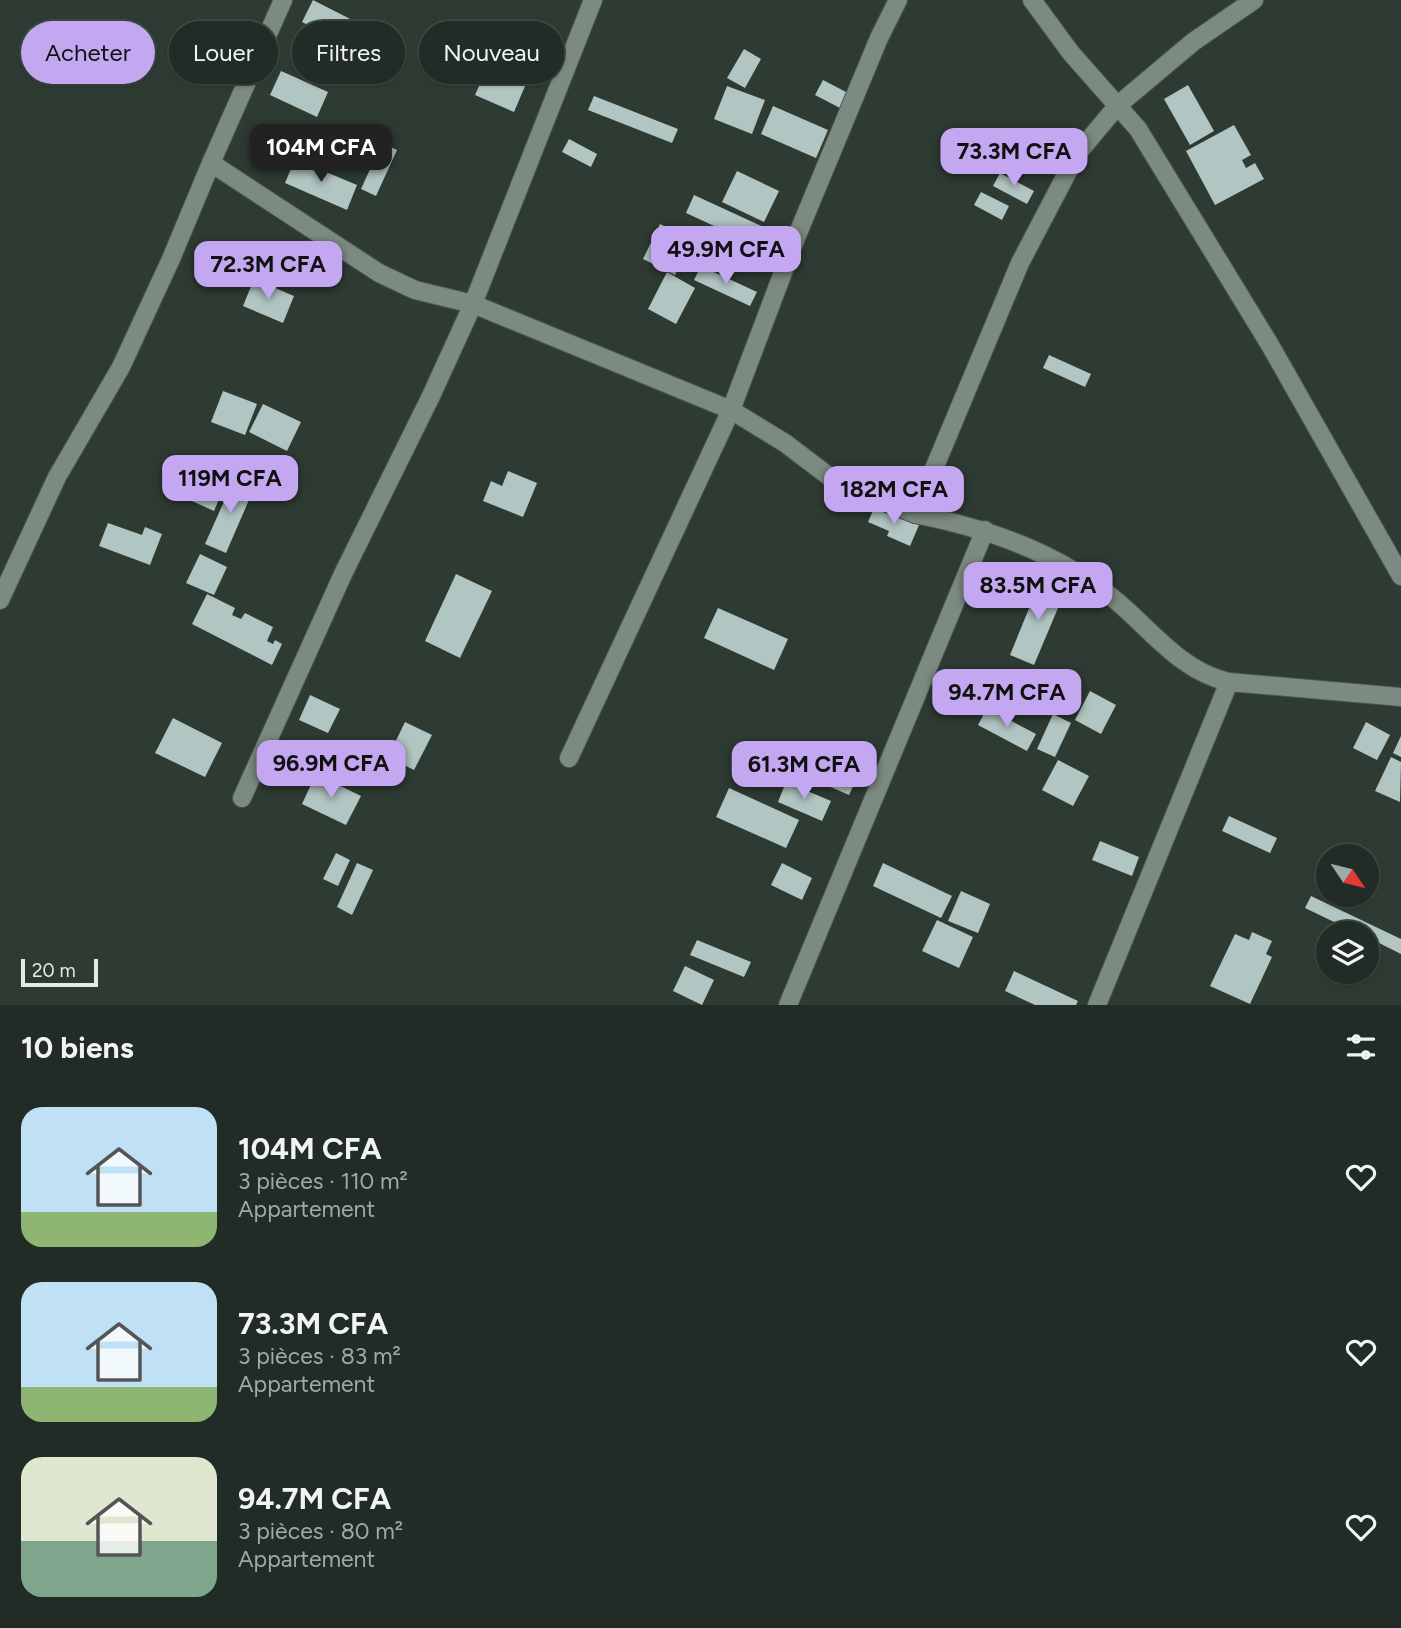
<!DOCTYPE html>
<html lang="fr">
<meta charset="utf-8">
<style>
:root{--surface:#222c26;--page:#2e3832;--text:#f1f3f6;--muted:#a2a7a7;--line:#3f4843;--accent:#c4a7f1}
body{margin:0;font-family:Figtree,sans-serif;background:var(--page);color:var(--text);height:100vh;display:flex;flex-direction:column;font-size:26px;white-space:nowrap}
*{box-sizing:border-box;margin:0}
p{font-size:23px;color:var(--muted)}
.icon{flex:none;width:38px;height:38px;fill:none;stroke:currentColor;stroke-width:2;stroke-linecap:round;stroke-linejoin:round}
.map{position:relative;height:1005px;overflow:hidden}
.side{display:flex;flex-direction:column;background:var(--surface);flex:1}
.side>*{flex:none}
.top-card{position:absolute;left:21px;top:21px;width:700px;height:63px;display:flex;gap:14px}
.needle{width:46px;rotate:125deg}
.tools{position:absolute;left:1316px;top:844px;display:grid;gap:14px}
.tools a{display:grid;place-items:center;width:63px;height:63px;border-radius:50%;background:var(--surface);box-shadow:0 2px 5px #0004,0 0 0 2px var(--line);font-size:35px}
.scale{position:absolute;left:21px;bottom:18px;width:77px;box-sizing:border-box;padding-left:7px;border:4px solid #e3ebe6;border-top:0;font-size:19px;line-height:24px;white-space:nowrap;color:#e3ebe6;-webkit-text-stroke:5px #2e3b33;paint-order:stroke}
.price{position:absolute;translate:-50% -60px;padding:0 16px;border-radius:14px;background:var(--accent);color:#111;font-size:23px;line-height:46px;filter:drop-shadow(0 2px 4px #0008)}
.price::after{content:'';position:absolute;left:50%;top:42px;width:21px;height:16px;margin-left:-10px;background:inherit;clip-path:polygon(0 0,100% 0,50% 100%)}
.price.selected{background:#222;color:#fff}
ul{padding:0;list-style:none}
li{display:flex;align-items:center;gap:21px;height:175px;padding:0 21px}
li span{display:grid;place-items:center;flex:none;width:196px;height:140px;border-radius:21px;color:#555}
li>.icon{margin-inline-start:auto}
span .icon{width:84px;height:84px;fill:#fffc;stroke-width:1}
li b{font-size:30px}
h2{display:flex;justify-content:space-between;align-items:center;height:84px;padding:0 21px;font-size:30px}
.tag{padding:0 24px;border-radius:32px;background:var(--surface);box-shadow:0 2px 5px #0004,0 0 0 2px var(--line);font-size:24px;line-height:63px}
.tag.selected{background:var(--accent);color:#111}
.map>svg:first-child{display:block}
.building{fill:#b1c5c2;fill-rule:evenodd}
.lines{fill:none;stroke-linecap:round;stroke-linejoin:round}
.minor-casing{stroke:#4b5650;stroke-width:20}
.minor{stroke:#7c8b81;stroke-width:18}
</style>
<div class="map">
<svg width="1401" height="1005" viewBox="0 0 1401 1005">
<rect width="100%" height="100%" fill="#2e3b33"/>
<!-- building -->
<g class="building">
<path d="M313,0L360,24L349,46L302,22Z"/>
<path d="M499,41L537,58L514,112L475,95ZM498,67L513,74L509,83L494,77Z"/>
<path d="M744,49L761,59L745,88L727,78Z"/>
<path d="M281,71L328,92L317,117L270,95Z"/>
<path d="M823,80L848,93L840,108L815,95Z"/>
<path d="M1188,85L1214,131L1190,145L1164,99Z"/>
<path d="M727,86L765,100L752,134L714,119Z"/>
<path d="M594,96L678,129L672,143L588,110Z"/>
<path d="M773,106L828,130L816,158L761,134Z"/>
<path d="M1234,125L1251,155L1242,160L1246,168L1255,163L1264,179L1215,205L1186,151Z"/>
<path d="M569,139L597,154L591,167L562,152Z"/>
<path d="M382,143L397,150L376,196L361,189Z"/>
<path d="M295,159L357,185L347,210L285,183Z"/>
<path d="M737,171L779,191L764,222L722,202Z"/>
<path d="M1000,173L1034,191L1027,204L993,186Z"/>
<path d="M981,192L1009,206L1002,220L974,205Z"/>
<path d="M694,195L783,236L775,254L686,213Z"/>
<path d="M660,224L692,240L675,275L643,259Z"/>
<path d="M701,266L757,292L750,306L694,280Z"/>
<path d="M667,272L695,288L676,324L648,309Z"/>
<path d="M254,279L294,296L283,323L243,306Z"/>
<path d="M1049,355L1091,374L1085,387L1043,368Z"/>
<path d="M223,391L257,404L245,435L211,422Z"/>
<path d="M263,404L301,422L287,451L249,432Z"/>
<path d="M194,459L228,474L221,490L186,476Z"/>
<path d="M508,471L537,483L523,517L483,501L491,481L502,486Z"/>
<path d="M235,477L255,486L226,553L205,544Z"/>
<path d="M178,478L220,497L214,511L172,492Z"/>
<path d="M875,506L919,525L910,546L887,536L889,531L868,522Z"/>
<path d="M108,523L142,535L145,527L162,534L150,565L99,546Z"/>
<path d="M200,554L227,567L214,595L186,583Z"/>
<path d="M456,574L492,591L460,658L425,641Z"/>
<path d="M1041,579L1066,589L1034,665L1010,655Z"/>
<path d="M207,594L235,608L232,615L241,619L245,613L273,627L267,641L273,644L275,640L282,644L272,665L192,624Z"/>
<path d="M718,608L788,639L774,670L704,638Z"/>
<path d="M1090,691L1116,705L1101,734L1075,720Z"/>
<path d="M310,695L340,709L328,733L299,720Z"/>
<path d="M987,708L1036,734L1027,751L978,725Z"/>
<path d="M1053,714L1071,723L1055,757L1037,749Z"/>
<path d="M173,718L222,743L205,777L155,753Z"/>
<path d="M405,722L432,735L414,770L388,757Z"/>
<path d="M1366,722L1390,735L1377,760L1353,748Z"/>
<path d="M1401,736V757L1393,753Z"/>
<path d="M844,746L867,757L849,795L826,785Z"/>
<path d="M1391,757L1401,762L1400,802L1375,791Z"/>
<path d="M1058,760L1089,776L1073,806L1042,790Z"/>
<path d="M316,774L361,796L346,825L302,804Z"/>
<path d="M786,782L831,801L822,821L778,802Z"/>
<path d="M729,788L799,820L786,848L716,817Z"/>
<path d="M1229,816L1277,838L1270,853L1222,831Z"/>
<path d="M1100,841L1139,857L1132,876L1092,860Z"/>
<path d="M336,853L350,860L338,886L323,879Z"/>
<path d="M357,863L373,870L352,915L337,907Z"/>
<path d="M782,863L812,878L802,900L771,885Z"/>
<path d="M883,863L952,896L941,918L873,886Z"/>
<path d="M961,891L990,904L978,933L948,921Z"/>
<path d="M1311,896L1401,939V954L1367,937V933H1357L1305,908Z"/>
<path d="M937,920L973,937L959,968L922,951Z"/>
<path d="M1252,932L1272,941L1266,954L1272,957L1250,1004L1210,986L1235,934L1249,940Z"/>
<path d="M697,940L751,962L744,977L690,955Z"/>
<path d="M685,966L714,980L702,1005L673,991Z"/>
<path d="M1014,971L1078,1001L1076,1005H1035L1005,991Z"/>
</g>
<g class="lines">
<!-- minor casing -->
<g class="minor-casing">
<g id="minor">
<path d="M1032,0L1071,53L1138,129L1270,345L1401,576"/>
<path d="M1254,0L1193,42L1118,105L1077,154L1020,263L915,514C989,529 1054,551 1114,599C1151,629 1181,672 1229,682L1401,697"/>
<path d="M211,163L379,273L415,290L473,304L731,410L785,443L839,484L915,514"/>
<path d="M0,600L57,477L121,367L171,259L211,163L283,0"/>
<path d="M569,758L731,410L796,238L879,38L898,0"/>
<path d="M242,798L343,574L431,396L473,304L593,0"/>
<path d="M788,1005L985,530"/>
<path d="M1097,1005L1229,682"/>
</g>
</g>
<!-- minor -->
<use href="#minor" class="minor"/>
</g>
</svg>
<div class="tools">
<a><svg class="needle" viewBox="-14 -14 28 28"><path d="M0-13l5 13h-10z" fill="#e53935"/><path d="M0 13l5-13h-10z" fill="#a2a7a7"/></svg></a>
<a><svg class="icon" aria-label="layers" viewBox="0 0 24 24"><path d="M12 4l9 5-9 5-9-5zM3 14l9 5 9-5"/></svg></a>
</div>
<div class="scale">20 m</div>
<b class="price selected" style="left:321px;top:184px">104M CFA</b>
<b class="price" style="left:1014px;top:188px">73.3M CFA</b>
<b class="price" style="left:726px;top:286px">49.9M CFA</b>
<b class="price" style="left:268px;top:301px">72.3M CFA</b>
<b class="price" style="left:230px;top:515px">119M CFA</b>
<b class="price" style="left:894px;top:526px">182M CFA</b>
<b class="price" style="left:1038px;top:622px">83.5M CFA</b>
<b class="price" style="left:1007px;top:729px">94.7M CFA</b>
<b class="price" style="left:331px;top:800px">96.9M CFA</b>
<b class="price" style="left:804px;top:801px">61.3M CFA</b>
<div class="top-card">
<a class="tag selected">Acheter</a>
<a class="tag">Louer</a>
<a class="tag">Filtres</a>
<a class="tag">Nouveau</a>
</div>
</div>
<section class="side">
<h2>10 biens<svg class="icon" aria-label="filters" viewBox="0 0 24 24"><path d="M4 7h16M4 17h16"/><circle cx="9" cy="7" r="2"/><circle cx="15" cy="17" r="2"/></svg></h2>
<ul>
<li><span style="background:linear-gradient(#bfe0f5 75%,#8fb573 0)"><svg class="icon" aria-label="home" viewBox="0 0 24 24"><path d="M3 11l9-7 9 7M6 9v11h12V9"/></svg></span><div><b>104M CFA</b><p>3 pièces · 110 m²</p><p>Appartement</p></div><svg class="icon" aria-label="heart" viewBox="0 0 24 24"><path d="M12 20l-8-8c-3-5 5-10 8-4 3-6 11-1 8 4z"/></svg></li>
<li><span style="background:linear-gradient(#bfe0f5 75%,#8fb573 0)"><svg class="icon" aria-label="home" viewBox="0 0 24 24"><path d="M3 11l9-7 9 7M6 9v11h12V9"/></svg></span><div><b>73.3M CFA</b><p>3 pièces · 83 m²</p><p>Appartement</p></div><svg class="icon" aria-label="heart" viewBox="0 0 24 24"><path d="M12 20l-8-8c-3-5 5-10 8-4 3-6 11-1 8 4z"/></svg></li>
<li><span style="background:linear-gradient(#dfe7d0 60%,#7fa58c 0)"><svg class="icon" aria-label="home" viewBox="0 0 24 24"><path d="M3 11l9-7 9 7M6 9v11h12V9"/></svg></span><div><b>94.7M CFA</b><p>3 pièces · 80 m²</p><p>Appartement</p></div><svg class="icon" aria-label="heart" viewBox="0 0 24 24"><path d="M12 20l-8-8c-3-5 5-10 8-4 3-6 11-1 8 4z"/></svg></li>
</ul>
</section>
